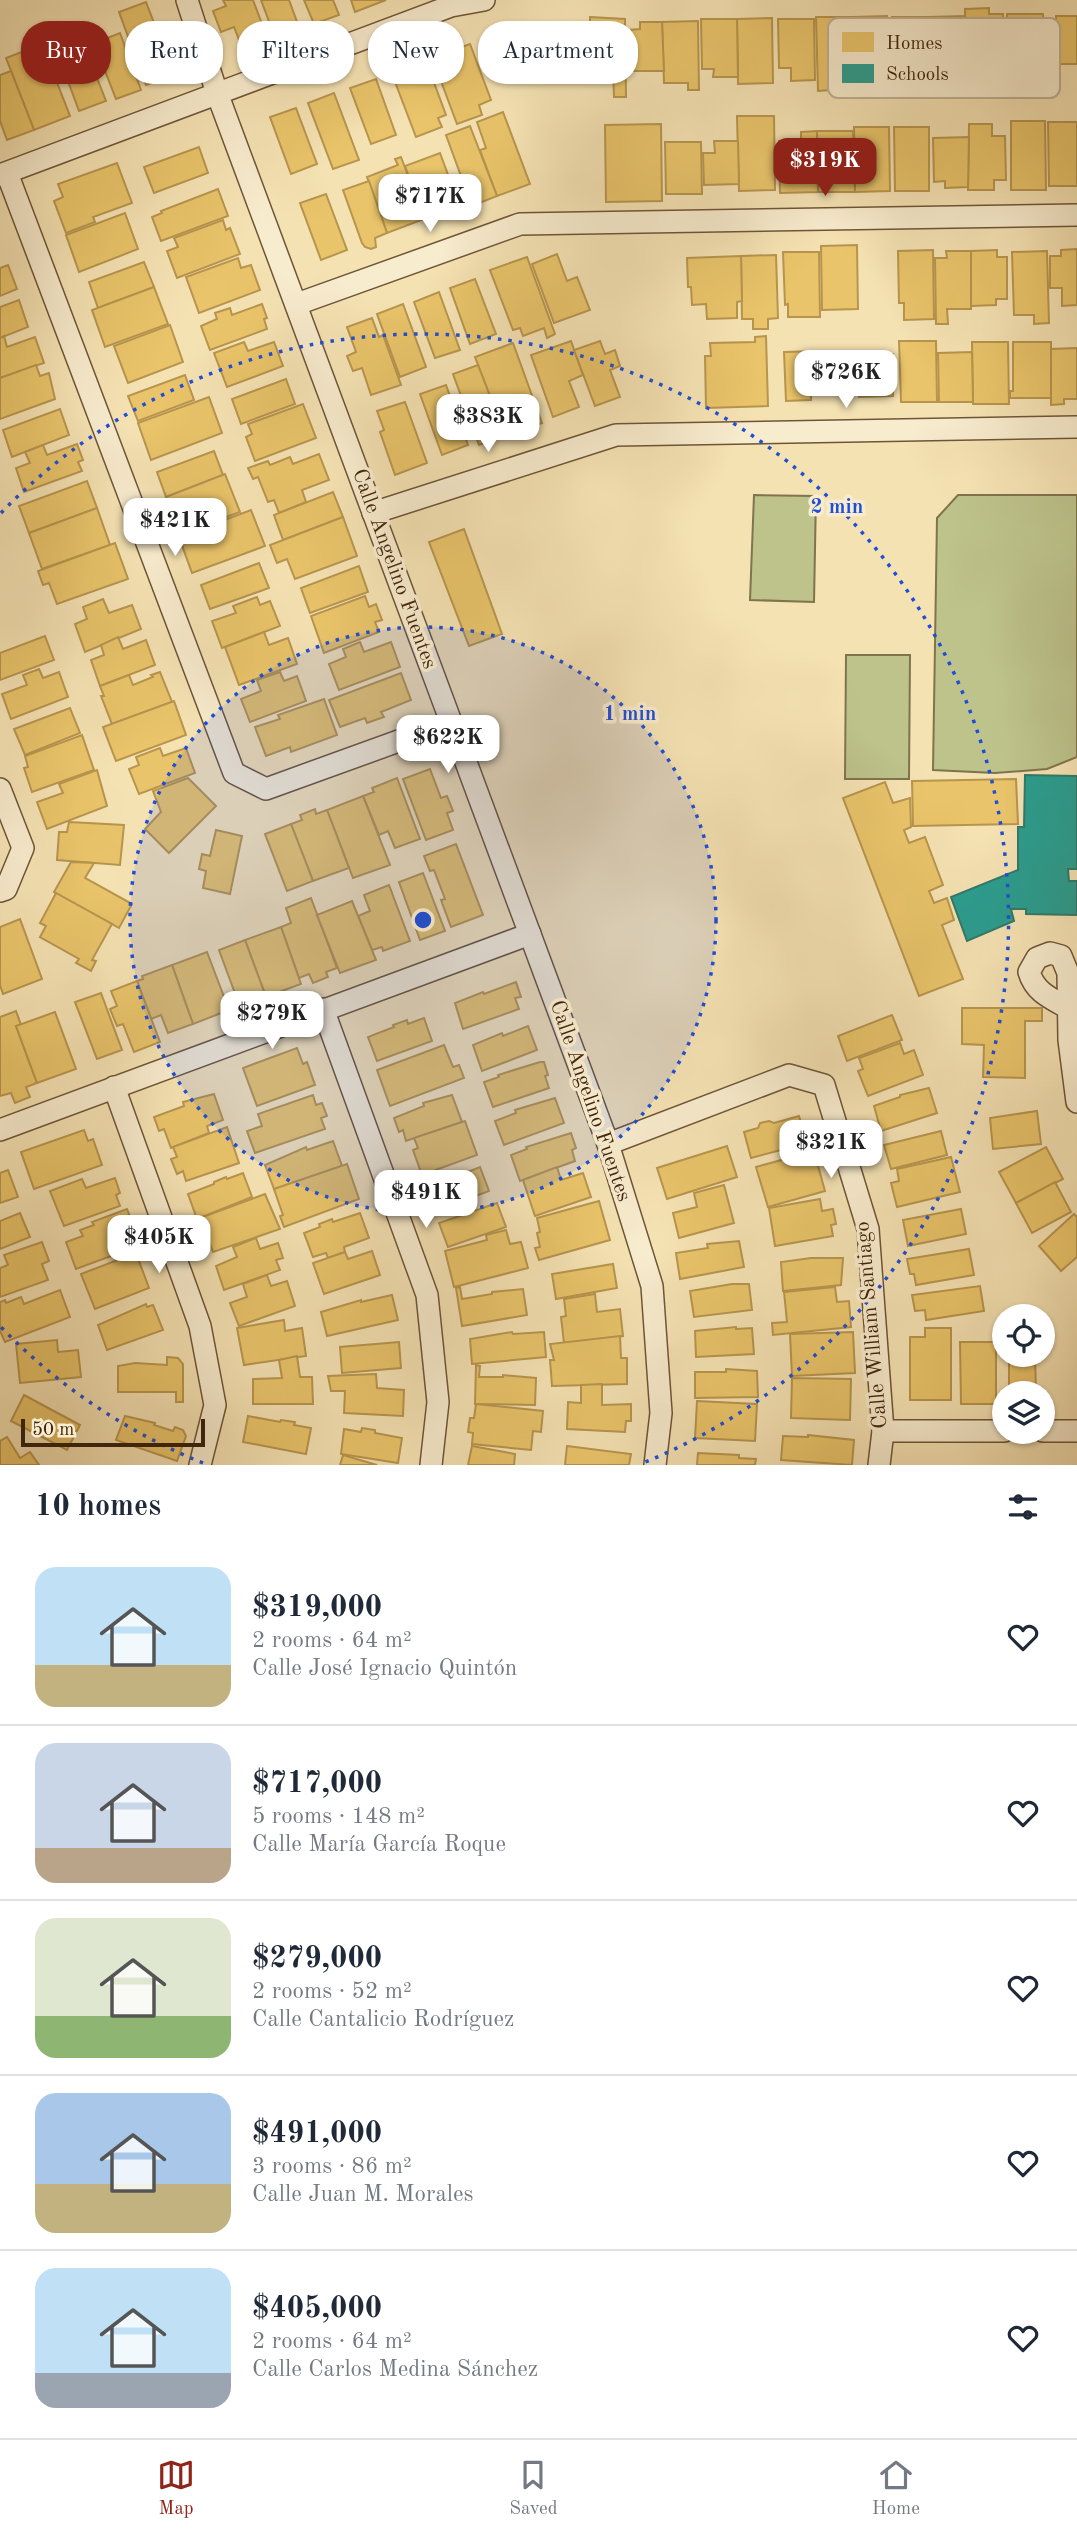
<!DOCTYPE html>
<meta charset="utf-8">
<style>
:root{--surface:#fff;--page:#f2f2f3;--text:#1f2937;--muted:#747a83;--line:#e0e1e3;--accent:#8f2418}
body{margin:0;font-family:"Old Standard TT",serif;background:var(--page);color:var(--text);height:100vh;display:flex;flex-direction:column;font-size:26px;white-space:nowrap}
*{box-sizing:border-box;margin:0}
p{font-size:23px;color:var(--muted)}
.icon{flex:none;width:38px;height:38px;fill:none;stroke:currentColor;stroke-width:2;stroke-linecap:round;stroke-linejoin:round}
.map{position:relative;height:1465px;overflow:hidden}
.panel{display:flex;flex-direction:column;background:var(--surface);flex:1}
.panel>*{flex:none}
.guide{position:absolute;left:21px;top:21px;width:700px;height:63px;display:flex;gap:14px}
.controls{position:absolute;left:992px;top:1304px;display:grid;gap:14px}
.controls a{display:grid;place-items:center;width:63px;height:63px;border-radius:50%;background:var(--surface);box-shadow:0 2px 5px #0004;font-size:35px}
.scale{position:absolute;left:21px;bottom:18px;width:184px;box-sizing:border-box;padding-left:7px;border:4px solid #41260e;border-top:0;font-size:19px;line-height:24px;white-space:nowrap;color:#41260e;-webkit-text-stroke:5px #f8ecce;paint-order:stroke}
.price{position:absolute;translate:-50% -60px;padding:0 16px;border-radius:14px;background:#fff;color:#222;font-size:23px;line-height:46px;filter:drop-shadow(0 2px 4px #0008)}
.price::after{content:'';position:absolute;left:50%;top:42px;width:21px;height:16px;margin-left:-10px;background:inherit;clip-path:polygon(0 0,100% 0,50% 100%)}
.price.selected{background:var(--accent);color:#fff}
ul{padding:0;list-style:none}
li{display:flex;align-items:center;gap:21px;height:175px;padding:0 35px}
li+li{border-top:2px solid var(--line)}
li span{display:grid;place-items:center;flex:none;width:196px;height:140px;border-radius:21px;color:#555}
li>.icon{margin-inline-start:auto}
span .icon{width:84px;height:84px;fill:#fffc;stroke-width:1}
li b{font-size:30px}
h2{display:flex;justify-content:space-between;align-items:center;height:84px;padding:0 35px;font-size:30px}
.pill{padding:0 24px;border-radius:28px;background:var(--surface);box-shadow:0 2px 5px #0004;font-size:24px;line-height:63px}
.pill.selected{background:var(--accent);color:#fff}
.dock{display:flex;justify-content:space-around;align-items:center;height:98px;border-top:2px solid var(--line);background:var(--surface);font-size:19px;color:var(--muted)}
.dock a{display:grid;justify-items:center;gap:4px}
.dock .selected{color:var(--accent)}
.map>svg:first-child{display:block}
.green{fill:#bdc38b;stroke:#7f744c;stroke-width:2}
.homes{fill:#e9c46a;stroke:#b7954e;stroke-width:2}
.schools{fill:#2a9d8f;stroke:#317968;stroke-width:2}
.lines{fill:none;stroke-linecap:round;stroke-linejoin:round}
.minor-casing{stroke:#6e5537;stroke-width:24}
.minor{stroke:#f8ecce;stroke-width:21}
.ring{fill:none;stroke:#1d4ed8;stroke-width:3.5;stroke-dasharray:3.5 7}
.labels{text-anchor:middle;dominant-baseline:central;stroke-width:7;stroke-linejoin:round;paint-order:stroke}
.street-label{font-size:21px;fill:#41260e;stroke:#f8ecce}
.key{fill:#f8ecce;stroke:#c1b194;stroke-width:2}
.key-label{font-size:19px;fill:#41260e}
.centre{fill:#1d4ed8;stroke:#f8ecce;stroke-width:3.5}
.ring-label{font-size:21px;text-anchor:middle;font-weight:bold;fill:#1d4ed8;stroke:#f8ecce;stroke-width:7;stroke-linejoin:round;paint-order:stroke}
</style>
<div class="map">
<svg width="1077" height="1465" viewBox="0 0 1077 1465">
<rect width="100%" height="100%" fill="#f5e2b3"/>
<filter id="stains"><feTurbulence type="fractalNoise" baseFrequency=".00286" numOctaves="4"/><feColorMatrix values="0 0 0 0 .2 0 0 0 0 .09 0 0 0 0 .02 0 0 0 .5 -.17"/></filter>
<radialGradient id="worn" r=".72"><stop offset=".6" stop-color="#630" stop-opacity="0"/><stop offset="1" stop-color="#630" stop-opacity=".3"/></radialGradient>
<!-- green -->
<g class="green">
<path d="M754,495L816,496L814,602L750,600Z"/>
<path d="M958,495H1077V757L1047,769L995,773L933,770L937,518Z"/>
<path d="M846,655H910L909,779H845Z"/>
</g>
<!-- homes -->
<g class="homes">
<path d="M223,0H253L268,40L243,50L234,27L221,32L213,11L226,6Z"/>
<path d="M261,0H289L300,30L276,40Z"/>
<path d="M304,0H333L339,15L314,24Z"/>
<path d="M351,0H386L355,12Z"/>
<path d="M146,2L174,75L146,85L119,12Z"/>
<path d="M989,8V14H1003L1004,78H978L979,91H966L965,9Z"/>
<path d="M1007,14H1043L1045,81H1024V75H1008Z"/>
<path d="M887,16V76L854,77L853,17Z"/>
<path d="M965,16L966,81L931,82L928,17Z"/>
<path d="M1056,16H1077V64H1058V48H1046L1045,22H1056Z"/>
<path d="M590,17L625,19L626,97H614L613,69H596V71H590Z"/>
<path d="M816,17H851L852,77H831L832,90L818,91Z"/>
<path d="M892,17H928L931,74H893Z"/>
<path d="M772,18L773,83L738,84L737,19Z"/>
<path d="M701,19H737L738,77H713L714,69H702Z"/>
<path d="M778,19H814L815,80L791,81V68H779Z"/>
<path d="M698,21L699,90H688V83H664L662,22Z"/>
<path d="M640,22H662L664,71H629V30L640,29Z"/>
<path d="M553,28H590V71L576,72V79L566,80V60H553Z"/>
<path d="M120,33L141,90L116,99L94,43Z"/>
<path d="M457,43L459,48L470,44L491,100L479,105L482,115L457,124L432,57L444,53L442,49Z"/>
<path d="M42,44L70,116L34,130L6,58Z"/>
<path d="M84,45L106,101L79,111L58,54Z"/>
<path d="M423,53L446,115L438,118L442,127L416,137L389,66Z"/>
<path d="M11,71L34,130L7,140L0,121V75Z"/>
<path d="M376,79L396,135L371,144L350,88Z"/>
<path d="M334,93L359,160L333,169L308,103Z"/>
<path d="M296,108L317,164L291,174L270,117Z"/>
<path d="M503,112L530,184L497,196L480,150L486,148L477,122Z"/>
<path d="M737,116H774L775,190L739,191Z"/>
<path d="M1011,121H1045L1046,190H1011Z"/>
<path d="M1048,122H1077V186H1049Z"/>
<path d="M661,124L662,201L606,202L605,125Z"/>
<path d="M969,124H992V136H1005L1006,180H994V190H968Z"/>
<path d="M470,126L497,196L472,206L446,135Z"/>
<path d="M854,127H889L890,191L855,192Z"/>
<path d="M894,127H929V191H895Z"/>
<path d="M817,131H853L855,192H818Z"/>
<path d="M817,131L818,192L780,193L779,141H801V132Z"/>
<path d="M969,137L968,187L945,188V181L934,182L933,138Z"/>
<path d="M714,141H738L739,184L704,185L703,153H715Z"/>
<path d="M665,142H701L702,194H666Z"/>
<path d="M199,147L208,173L154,193L144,167Z"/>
<path d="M440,153L461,210L436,219L434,216L424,219L405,166Z"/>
<path d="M401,157L424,219L387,233L367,177L398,165L395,159Z"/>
<path d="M117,163L132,203L93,217L95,222L66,233L54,201L63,197L58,184Z"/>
<path d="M369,181L387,233L375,238L376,247L371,249L365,247L362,243L343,190Z"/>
<path d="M218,189L228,216L161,241L152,217L162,213L161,211Z"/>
<path d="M326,194L347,250L321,260L300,203Z"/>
<path d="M125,213L138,249L79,272L66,235Z"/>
<path d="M223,220L226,230L230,228L240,254L177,278L167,251L178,247L174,238Z"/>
<path d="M857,245L858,309L822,310L821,246Z"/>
<path d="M1077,249V305L1062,306V288H1050V256H1061V250Z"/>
<path d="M933,250L934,319L904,320V303H899L898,251Z"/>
<path d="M997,250V257H1007V299H996V305L971,306V251Z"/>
<path d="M946,251H971V309H947L948,324H936L935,258H947Z"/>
<path d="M1047,251L1049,323L1034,324V315H1014L1012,252Z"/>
<path d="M783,252H819L820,317H788V304L785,305Z"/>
<path d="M557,254L567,281L577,277L590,310L554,323L532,264Z"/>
<path d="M776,255L778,318L768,319V329H753V319H742L741,256Z"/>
<path d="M741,256L742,301L737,302V318L707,319L706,304L692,305L691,287H688L687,258Z"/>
<path d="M527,257L555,334L547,338L544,328L523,336L520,328L513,330L490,270Z"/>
<path d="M238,258L241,268L251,265L260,290L199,313L186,277Z"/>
<path d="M144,262L154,287L98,308L89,282Z"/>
<path d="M8,265L17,289L0,296V268Z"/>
<path d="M475,279L496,334L470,344L450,288Z"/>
<path d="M154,287L168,324L105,347L92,310Z"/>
<path d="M439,292L460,350L435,358L414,302Z"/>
<path d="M19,300L28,327L0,338V307Z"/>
<path d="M262,304L267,318L264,319L267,329L210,350L201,326L217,319L215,313L230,308L232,315Z"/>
<path d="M403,304L426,367L400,377L377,314Z"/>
<path d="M372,318L379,337L383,335L401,385L371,395L362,368L353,371L347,356L356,352L347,327Z"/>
<path d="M170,325L183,362L128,383L114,346Z"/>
<path d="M4,336L7,347L35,337L44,363L0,378V338Z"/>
<path d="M766,336L768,406L706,408L705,356H711L710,343L755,342V337Z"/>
<path d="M571,341L583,375L569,381L579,407L553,417L531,355Z"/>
<path d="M600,341L605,354L615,350L620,366L610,370L620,397L595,406L574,350Z"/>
<path d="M899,341H936L937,402H901Z"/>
<path d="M244,342L248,351L274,342L283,366L227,387L214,353Z"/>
<path d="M972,342H1008L1009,404H973Z"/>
<path d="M1013,342H1051V398H1010V391H1013Z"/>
<path d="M513,343L542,423L514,432L513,428L504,432L475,357Z"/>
<path d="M1077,348V399H1064V404L1051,405V349Z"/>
<path d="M820,351L821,395H811V400L786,401L784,352Z"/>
<path d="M972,352L973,402H939L938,353Z"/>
<path d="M893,354V396L859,397L858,355Z"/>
<path d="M36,365L40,376L49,373L55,399L0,419V378Z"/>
<path d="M478,365L505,435L479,445L453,374Z"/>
<path d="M185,375L194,400L138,421L128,396Z"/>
<path d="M286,379L295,404L241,424L232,399Z"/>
<path d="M446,385L468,445L442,455L420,394Z"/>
<path d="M209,397L222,433L151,460L138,423Z"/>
<path d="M405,402L427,463L395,475L380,432L384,430L377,411Z"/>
<path d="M303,404L316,438L255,461L246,437L252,434L248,424Z"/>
<path d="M60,409L69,435L12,457L3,430Z"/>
<path d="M77,444L83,460L78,462L82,471L24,492L16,468L30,463L25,452L43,445L47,455Z"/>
<path d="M214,451L223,475L166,497L157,472Z"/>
<path d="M319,454L329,480L302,490L306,502L279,513L274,500L268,502L258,477L253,479L248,468L268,461L270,465L290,457L293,464Z"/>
<path d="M225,474L240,512L180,534L166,497Z"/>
<path d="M87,481L97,508L29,533L19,506Z"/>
<path d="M333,492L343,517L283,540L274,515Z"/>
<path d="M97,508L110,545L42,569L29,533Z"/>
<path d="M251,510L265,546L192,573L179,537Z"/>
<path d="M343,517L357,556L295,579L287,559L277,563L270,545Z"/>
<path d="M464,529L502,634L469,646L429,542Z"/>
<path d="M115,543L128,579L57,604L49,583L43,585L38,571Z"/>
<path d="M259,563L269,588L210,609L201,585Z"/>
<path d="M359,566L368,592L310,613L301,588Z"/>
<path d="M365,596L369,607L376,604L382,620L375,622L379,632L324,653L311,616Z"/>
<path d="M257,597L260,605L270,601L280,626L222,648L212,621L236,613L233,606Z"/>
<path d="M103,599L109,613L132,605L141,629L85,652L75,624L87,619L83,607Z"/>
<path d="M264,632L269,645L288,638L297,664L239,685L225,647Z"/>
<path d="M45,636L54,660L0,680V653Z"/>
<path d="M118,637L123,649L146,640L155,665L100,686L91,660L104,655L101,645Z"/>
<path d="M360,642L364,652L391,642L400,667L339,690L329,664L346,657L343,649Z"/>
<path d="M39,669L43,678L59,672L68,697L11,719L2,694L27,685L23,675Z"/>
<path d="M160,672L172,702L112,724L101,696H104L100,686L129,675L133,685L153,677L151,675Z"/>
<path d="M280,672L284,681L297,676L306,701L250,722L241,699L261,691L257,680Z"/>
<path d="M401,673L411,700L381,712L384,717L367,723L365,718L340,727L329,700Z"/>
<path d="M324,699L337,735L291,752L290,747L266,756L255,727L280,719L278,715Z"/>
<path d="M174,701L186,735L116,761L103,727Z"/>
<path d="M70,708L80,733L25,755L14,729Z"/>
<path d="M82,735L94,770L32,792L24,768L28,767L25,756Z"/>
<path d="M160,748L163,756L186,748L195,773L139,794L129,769L139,765L136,757Z"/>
<path d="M430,769L441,798L447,796L453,811L447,813L453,830L426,840L403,779Z"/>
<path d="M97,770L107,806L47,829L37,802L63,793L59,784Z"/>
<path d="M188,778L216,806L169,853L145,829L161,812L153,791Z"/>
<path d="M397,778L420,839L395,848L388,831L379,835L363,796L374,792L372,788Z"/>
<path d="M1016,779L1018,824L913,826L912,781Z"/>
<path d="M885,782L893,803L910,798L911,827L904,830L909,843L925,837L943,885L929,891L934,903L947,898L954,920L942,925L963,979L919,996L843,798Z"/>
<path d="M363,796L390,865L353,878L327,810Z"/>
<path d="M315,809L316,814L327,810L349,868L313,881L291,824L302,820L300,815Z"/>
<path d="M69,822L124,825L120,865L57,860L59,832H67Z"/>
<path d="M291,824L313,881L287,891L265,834Z"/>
<path d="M216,830L242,836L230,894L203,888L206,871L199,869L202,854L210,856Z"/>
<path d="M456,844L483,915L451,927L441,900L445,899L434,870L430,871L424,856Z"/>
<path d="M71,862L94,863L85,878L132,904L119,928L54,892Z"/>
<path d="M423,873L445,931L420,940L399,882Z"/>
<path d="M389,885L410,941L383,951L382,947L372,950L358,916L370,911L364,895Z"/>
<path d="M56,893L112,924L92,960L96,961L91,971L76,963L79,959L40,937L46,926L40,923Z"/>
<path d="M311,898L337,968L326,972L328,977L313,983L309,974L299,978L281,927L291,923L286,908Z"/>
<path d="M352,901L376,960L340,973L317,915Z"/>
<path d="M20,919L42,979L3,994L0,985V927Z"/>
<path d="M281,927L301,984L266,997L245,940Z"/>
<path d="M245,940L266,997L240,1007L219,950Z"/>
<path d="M207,952L229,1010L193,1024L172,965Z"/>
<path d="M172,965L193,1024L168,1033L161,1015L151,1019L137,981L143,979L142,976Z"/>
<path d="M137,981L160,1042L134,1052L123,1024L117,1026L110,1009L117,1006L111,991Z"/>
<path d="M516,982L521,997L515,998L519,1009L463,1029L455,1003L483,992L484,994Z"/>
<path d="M101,993L122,1050L97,1059L75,1002Z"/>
<path d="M962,1008H1042V1021H1025V1078L983,1077L984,1045L962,1044Z"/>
<path d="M16,1011L21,1025L16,1026L37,1083L26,1087L30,1097L15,1103L11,1093L0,1096V1017Z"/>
<path d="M55,1012L76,1069L37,1083L16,1026Z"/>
<path d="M892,1015L902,1040L847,1061L838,1036Z"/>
<path d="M424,1018L432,1041L377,1061L368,1037L394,1027L393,1025L407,1020L408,1024Z"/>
<path d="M528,1026L537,1050L482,1071L473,1045L502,1033L503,1036Z"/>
<path d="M900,1043L904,1054L914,1050L923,1075L868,1096L858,1071L863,1069L859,1058Z"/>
<path d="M444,1045L453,1067L459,1065L464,1078L390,1106L377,1070Z"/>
<path d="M297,1048L303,1064L307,1062L315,1085L257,1106L243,1068Z"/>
<path d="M540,1062H544L548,1075L545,1076L549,1088L493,1107L484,1082L499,1077L498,1075Z"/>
<path d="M929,1088L937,1113L881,1131L874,1106L900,1097V1095Z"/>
<path d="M214,1094L223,1120L207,1126L209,1133L171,1148L164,1129L159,1131L154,1117L184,1106L183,1102Z"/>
<path d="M313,1095L316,1105L322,1103L327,1116L321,1118L325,1129L255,1153L247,1131L262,1126L258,1114Z"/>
<path d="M452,1095L462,1122L406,1141L403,1130L399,1132L394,1118L424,1106L423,1103Z"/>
<path d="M555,1098L564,1123L504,1145L495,1121L516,1113L515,1110Z"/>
<path d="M1037,1111L1041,1144L993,1149L990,1118Z"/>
<path d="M799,1116L808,1147L782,1154L781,1150L751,1158L744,1132L758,1128L760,1123L769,1121L774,1123Z"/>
<path d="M465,1121L477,1155L422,1175L413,1150L418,1148L414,1138Z"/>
<path d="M227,1127L239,1163L186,1181L183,1171L177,1174L171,1159L177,1157L173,1147Z"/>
<path d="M84,1130L88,1141L93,1139L102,1165L34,1189L21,1152Z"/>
<path d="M941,1131L947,1155L891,1169L884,1145Z"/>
<path d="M571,1133L576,1148L572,1150L575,1161L520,1181L511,1155L527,1149L526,1147Z"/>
<path d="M333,1141L342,1166L274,1189L265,1165L306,1147L307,1150Z"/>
<path d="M727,1146L737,1177L667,1199L657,1168Z"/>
<path d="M1046,1147L1063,1179L1016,1203L999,1172Z"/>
<path d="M814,1151L825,1191L768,1207L756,1167Z"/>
<path d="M951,1157L960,1192L897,1207L891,1183L899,1181L897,1169Z"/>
<path d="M347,1164L359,1199L284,1227L280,1216L283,1215L274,1189Z"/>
<path d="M480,1167L489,1191L434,1212L424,1188L450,1179L449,1176L462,1171L463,1174Z"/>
<path d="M557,1167L561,1180L583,1173L591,1197L535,1216L523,1180Z"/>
<path d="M8,1170L18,1197L0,1203V1173Z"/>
<path d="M243,1173L252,1197L197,1219L188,1194L214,1184V1182L226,1177L227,1179Z"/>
<path d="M115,1178L120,1193L116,1195L120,1206L64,1226L50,1191L82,1179L86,1188Z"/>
<path d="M1055,1182L1071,1212L1032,1233L1016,1203Z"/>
<path d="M724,1185L734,1223L679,1238L673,1213L697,1207L694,1193Z"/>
<path d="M265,1194L280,1229L213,1252L200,1218Z"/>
<path d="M820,1199L822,1211L833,1209L836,1224L831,1225L833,1236L775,1246L769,1208Z"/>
<path d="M599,1201L610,1240L539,1260L535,1248L540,1247L537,1233L540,1232L537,1218Z"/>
<path d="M497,1203L506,1227L448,1247L439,1223Z"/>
<path d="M127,1209L141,1245L76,1269L66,1242L83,1236L80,1230L94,1225L92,1222Z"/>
<path d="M961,1209L966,1234L908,1246L903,1220Z"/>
<path d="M20,1213L30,1237L0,1249V1221Z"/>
<path d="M360,1213L369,1238L344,1247L345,1252L328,1258L326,1253L313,1257L304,1233L320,1227L319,1224L332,1219L333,1222Z"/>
<path d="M1074,1214L1077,1217V1257L1061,1271L1039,1246Z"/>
<path d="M506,1230L510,1244L521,1242L528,1268L454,1287L445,1251L487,1240L486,1235Z"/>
<path d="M256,1238L260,1249L278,1243L283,1258L276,1260L280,1270L224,1290L216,1266L237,1257L233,1247Z"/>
<path d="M739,1241L744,1267L680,1279L676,1253L708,1248L707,1244Z"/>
<path d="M42,1242L49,1261L42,1264L48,1280L0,1297V1268L8,1265L4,1255Z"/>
<path d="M969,1249L974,1275L916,1285L914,1274H910L907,1259Z"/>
<path d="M372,1251L380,1275L324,1294L313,1263L345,1252L348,1259Z"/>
<path d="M136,1253L149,1288L95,1309L81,1274Z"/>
<path d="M811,1258H843L841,1285L783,1291L781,1262Z"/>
<path d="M613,1264L617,1288L556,1299L552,1274Z"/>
<path d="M267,1275L271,1286L287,1281L295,1306L239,1326L230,1303L247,1297L243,1284Z"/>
<path d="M732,1284H749L752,1310L694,1317L690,1291Z"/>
<path d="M980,1286L984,1311L926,1320L925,1310L915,1311L912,1295Z"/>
<path d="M460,1287L462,1299L492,1294V1292L523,1289L527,1315L462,1326L456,1288Z"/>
<path d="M835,1287L837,1302L849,1301L851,1327L773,1335L772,1323L787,1322L784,1292Z"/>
<path d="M60,1290L70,1317L5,1342L0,1331V1302L5,1300L6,1303L21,1297L24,1304Z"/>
<path d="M595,1294L597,1312L620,1309L623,1336L564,1343L561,1317L566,1316L564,1299Z"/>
<path d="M392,1295L398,1320L327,1336L321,1312L361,1300V1302Z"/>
<path d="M146,1304L147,1307L153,1305L163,1330L107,1350L98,1325Z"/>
<path d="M284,1320L285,1331L302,1328L306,1356L244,1365L237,1328Z"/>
<path d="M736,1327V1329L752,1328L754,1354L696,1357L695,1331Z"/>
<path d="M925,1328H951V1400H910V1337H925Z"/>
<path d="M512,1332L513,1334L544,1332L546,1357L472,1364L470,1339Z"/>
<path d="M853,1332L855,1373L792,1376L790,1334Z"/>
<path d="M620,1336L621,1358H627V1384L552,1386L550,1360H554L550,1344Z"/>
<path d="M57,1340L58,1352L78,1350L81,1377L20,1383L16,1344Z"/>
<path d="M399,1342L401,1368L342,1373L340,1347Z"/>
<path d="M960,1342H996V1404H961Z"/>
<path d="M1009,1354H1035L1036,1393H1009Z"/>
<path d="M297,1356L300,1377H312L313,1404H253V1379L282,1378L279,1360Z"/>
<path d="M167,1357L178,1358L183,1364V1402H176V1392H118V1366L135,1363L167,1365Z"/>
<path d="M476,1365L480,1366L479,1377H503V1375L536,1378L535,1405L475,1404Z"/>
<path d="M726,1369L757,1371L758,1397L695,1398V1372H726Z"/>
<path d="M376,1374L377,1388L404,1390L403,1416L344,1413L345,1391H331L328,1376Z"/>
<path d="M792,1378L851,1379L850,1420L791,1418Z"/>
<path d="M602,1384V1405L631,1404V1421H626L625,1432L567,1429L568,1402L581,1403V1385Z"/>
<path d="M24,1395L80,1425L67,1450L11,1421Z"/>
<path d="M697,1401L757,1404L755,1441L695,1438Z"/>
<path d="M476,1404L543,1411L541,1432L533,1431L531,1450L472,1444L473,1433L468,1432L470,1418H474Z"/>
<path d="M125,1416L155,1423L154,1425L173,1431L175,1427L183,1430L186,1436L177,1461L116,1440Z"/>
<path d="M248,1416L280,1422L281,1420L295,1422L294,1425L311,1428L306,1454L243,1442Z"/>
<path d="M362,1428L375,1430V1433L402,1438L398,1463L341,1454L344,1429L361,1432Z"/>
<path d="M808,1435L854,1440L852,1465L781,1460L783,1436L808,1437Z"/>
<path d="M7,1437L20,1458L30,1452L39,1465H0V1441Z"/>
<path d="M472,1446L515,1454L514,1465H468Z"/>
<path d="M567,1446L631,1454L629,1465H565Z"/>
<path d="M698,1453L739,1455V1458L756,1459L755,1465H697Z"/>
<path d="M343,1455L377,1465H340Z"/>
</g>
<!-- schools -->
<path class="schools" d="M1025,775L1077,776V869H1068L1069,881H1077V915L1026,914V909H1011L1014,921L967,941L951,897L1018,870V827H1024Z"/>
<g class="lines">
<!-- minor casing -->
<g class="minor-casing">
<g id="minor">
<path d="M187,0L217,93L608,1144L652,1286L661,1413L655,1465"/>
<path d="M7,173L234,773L266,789L451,722"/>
<path d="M0,175L451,6L484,0"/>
<path d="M297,304L520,224L1077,215"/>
<path d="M373,513L616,435L1077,427"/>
<path d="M0,789L23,848L6,889L0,891"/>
<path d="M1068,1008C1050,998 1035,992 1029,972L1037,958L1050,953L1061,956L1068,973L1069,1040L1077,1102"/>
<path d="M323,1009L427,1295L438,1402L431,1465"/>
<path d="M114,1087L200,1326L215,1405L200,1465"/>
<path d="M0,1130L530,934"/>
<path d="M608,1144L789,1075L824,1085L868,1229L883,1431L879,1465"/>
<path d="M883,1431H1004"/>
<path d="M1043,1431H1077"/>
</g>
</g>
<!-- minor -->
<use href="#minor" class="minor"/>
</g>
<!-- distance rings -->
<circle cx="423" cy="920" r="293" fill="#1d4ed8" fill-opacity=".12"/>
<g class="ring">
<circle cx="423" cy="920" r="293"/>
<path d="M203 1463A586 586 0 0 1 1 1327M1 513A586 586 0 1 1 643 1463"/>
</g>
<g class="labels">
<!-- street labels -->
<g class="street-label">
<text transform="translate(394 569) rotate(70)">Calle Angelino Fuentes</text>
<text transform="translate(590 1101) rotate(71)">Calle Angelino Fuentes</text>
<text transform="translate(872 1325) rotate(-95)">Calle William Santiago</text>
</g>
</g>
<!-- legend -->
<rect x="828" y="18" width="232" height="80" rx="10" class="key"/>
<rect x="842" y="32" width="32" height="20" fill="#e9c46a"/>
<rect x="842" y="64" width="32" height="19" fill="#2a9d8f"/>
<g class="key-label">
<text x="886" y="49">Homes</text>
<text x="886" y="80">Schools</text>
</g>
<circle cx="423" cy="920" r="10" class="centre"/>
<g class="ring-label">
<text x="837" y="513">2 min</text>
<text x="630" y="720">1 min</text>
</g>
<rect width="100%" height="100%" filter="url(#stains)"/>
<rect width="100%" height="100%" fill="url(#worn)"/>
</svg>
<div class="controls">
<a><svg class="icon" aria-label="locate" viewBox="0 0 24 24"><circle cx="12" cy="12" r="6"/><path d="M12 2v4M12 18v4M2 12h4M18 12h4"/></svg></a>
<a><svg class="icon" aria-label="layers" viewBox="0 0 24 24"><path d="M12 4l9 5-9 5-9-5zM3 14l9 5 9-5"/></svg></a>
</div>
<div class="scale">50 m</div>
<b class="price selected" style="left:825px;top:198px">$319K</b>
<b class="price" style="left:430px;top:234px">$717K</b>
<b class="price" style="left:846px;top:410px">$726K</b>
<b class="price" style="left:488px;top:454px">$383K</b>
<b class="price" style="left:175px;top:558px">$421K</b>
<b class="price" style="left:448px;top:775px">$622K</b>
<b class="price" style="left:272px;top:1051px">$279K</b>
<b class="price" style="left:831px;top:1180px">$321K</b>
<b class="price" style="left:426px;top:1230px">$491K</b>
<b class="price" style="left:159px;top:1275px">$405K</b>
<div class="guide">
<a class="pill selected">Buy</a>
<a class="pill">Rent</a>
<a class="pill">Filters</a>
<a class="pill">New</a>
<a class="pill">Apartment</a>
</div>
</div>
<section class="panel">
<h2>10 homes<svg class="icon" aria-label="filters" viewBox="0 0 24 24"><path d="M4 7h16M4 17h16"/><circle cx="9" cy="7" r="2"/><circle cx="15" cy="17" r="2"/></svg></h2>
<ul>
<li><span style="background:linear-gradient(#bfe0f5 70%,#c2b280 0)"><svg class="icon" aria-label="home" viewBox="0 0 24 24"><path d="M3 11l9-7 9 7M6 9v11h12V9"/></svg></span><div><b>$319,000</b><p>2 rooms · 64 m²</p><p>Calle José Ignacio Quintón</p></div><svg class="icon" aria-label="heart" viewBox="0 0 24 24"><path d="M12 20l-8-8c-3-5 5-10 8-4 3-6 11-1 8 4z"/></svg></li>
<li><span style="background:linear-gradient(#c9d6e8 75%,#b9a48a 0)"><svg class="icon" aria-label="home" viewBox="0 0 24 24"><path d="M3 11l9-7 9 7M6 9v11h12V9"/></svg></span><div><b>$717,000</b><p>5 rooms · 148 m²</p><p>Calle María García Roque</p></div><svg class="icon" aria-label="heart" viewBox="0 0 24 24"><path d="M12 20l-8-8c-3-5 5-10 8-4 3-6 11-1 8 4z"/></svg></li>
<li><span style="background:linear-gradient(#dfe7d0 70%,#8fb573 0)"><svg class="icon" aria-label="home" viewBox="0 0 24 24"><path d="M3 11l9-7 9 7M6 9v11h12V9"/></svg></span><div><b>$279,000</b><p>2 rooms · 52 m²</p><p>Calle Cantalicio Rodríguez</p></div><svg class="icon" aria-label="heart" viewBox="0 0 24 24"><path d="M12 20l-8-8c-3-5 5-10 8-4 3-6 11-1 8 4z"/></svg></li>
<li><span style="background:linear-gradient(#a9c7e8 65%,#c2b280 0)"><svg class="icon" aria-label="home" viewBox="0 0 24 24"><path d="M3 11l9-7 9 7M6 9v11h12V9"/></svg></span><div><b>$491,000</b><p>3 rooms · 86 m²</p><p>Calle Juan M. Morales</p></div><svg class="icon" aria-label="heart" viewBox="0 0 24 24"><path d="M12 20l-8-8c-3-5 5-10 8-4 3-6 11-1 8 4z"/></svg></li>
<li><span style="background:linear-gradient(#bfe0f5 75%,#9aa5b1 0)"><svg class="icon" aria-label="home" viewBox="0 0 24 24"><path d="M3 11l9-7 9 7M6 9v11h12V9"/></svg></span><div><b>$405,000</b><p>2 rooms · 64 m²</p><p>Calle Carlos Medina Sánchez</p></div><svg class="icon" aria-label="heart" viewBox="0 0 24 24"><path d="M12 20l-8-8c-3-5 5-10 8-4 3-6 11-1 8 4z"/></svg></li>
</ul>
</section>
<nav class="dock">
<a class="selected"><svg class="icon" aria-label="map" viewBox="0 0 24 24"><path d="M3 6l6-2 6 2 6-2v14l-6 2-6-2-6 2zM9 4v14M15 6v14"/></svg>Map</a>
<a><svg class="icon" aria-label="saved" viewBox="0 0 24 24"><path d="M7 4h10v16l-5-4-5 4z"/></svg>Saved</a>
<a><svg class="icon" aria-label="home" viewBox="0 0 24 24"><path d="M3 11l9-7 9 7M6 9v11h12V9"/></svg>Home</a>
</nav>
